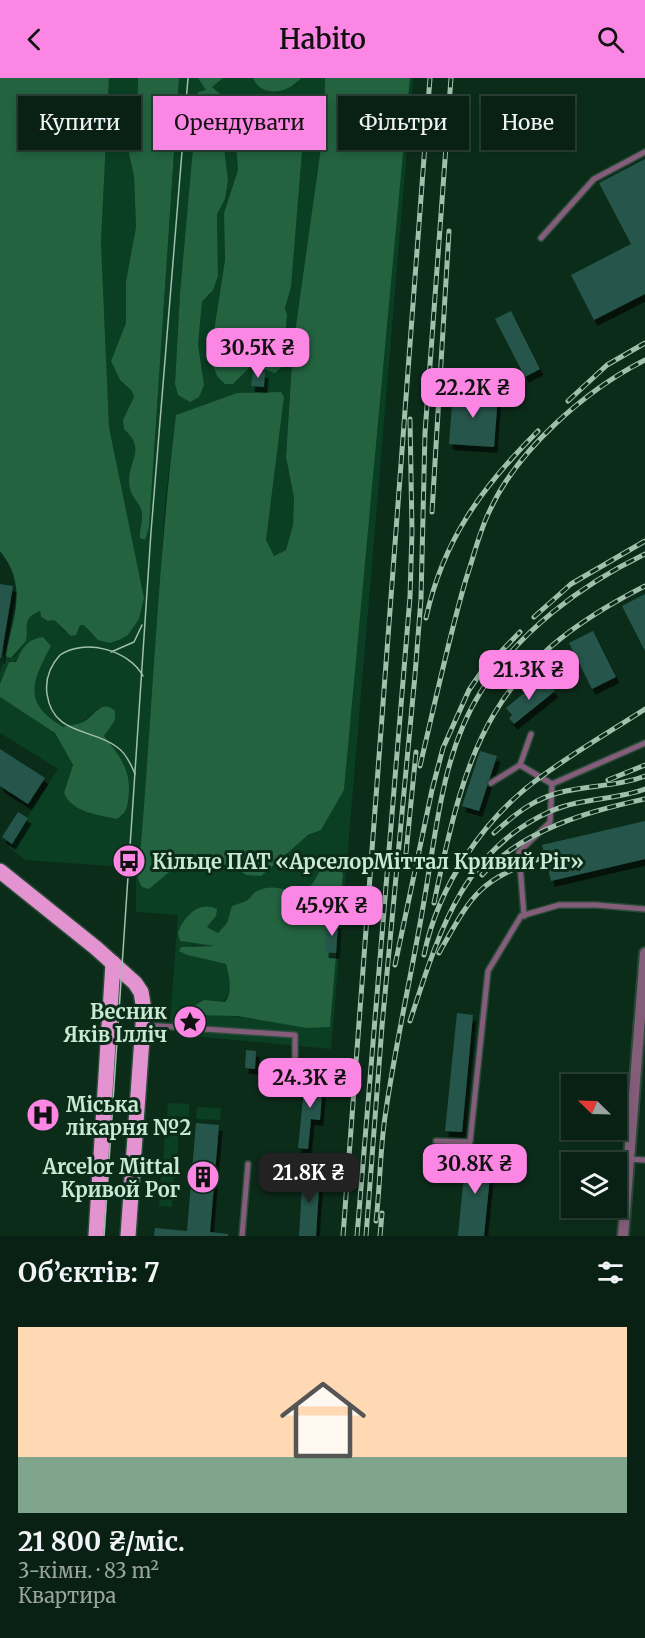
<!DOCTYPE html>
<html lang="uk">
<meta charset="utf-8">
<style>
:root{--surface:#092114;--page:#12291d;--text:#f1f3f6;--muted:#99a3a0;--line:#293e34;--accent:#fc86e3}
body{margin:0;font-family:Merriweather,serif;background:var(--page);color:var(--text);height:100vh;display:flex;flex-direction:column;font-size:22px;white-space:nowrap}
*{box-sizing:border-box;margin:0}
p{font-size:20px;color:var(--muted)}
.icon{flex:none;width:33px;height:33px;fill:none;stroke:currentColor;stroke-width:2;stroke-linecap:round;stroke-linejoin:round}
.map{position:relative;height:1158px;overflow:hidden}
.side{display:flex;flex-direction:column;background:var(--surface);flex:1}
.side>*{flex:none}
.hud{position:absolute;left:18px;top:18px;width:609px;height:54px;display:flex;gap:12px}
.needle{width:39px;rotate:293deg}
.controls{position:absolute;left:561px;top:996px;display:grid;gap:12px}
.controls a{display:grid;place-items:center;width:66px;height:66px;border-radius:0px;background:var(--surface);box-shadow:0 3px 9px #0003,0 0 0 2px var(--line);font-size:30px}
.price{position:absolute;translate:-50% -51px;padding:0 14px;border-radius:12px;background:var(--accent);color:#111;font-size:20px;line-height:39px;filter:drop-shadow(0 2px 3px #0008)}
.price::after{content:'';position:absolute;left:50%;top:36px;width:18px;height:14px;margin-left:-9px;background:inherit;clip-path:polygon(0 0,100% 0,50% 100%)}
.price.active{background:#222;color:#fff}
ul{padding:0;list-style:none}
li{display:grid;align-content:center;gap:12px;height:318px;padding:0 18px}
li span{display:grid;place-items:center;height:186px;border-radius:0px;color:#555}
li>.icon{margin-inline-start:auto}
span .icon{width:108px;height:108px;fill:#fffc;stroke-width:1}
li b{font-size:26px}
h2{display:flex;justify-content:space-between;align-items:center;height:72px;padding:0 18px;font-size:26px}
.pill{padding:0 21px;border-radius:0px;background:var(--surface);box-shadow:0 3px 9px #0003,0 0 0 2px var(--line);font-size:21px;line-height:54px}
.pill.active{background:var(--accent);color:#111}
header{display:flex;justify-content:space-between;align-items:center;height:78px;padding:0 18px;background:var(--accent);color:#111;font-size:27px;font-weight:600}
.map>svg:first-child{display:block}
.green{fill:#0a3f24;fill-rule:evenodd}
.forest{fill:#236340}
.building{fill:#25574b;filter:url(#shadow)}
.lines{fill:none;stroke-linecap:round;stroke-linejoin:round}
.lane-casing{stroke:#2a4a38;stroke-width:8}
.street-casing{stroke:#2a4a38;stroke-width:14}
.primary-casing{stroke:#2a4a38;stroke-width:18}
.lane{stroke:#845d7a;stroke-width:5}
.street{stroke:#845d7a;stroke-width:10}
.primary{stroke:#e393d0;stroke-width:15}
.tram{stroke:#a1c0ac;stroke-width:1.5}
.rail-casing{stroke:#a1c0ac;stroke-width:5}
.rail{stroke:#0c2c1a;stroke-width:3;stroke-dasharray:9;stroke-linecap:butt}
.labels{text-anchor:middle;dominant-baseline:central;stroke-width:6;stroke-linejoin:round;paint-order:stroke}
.poi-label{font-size:20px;font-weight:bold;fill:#cae9d4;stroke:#0c2c1a;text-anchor:start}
</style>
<header><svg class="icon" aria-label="back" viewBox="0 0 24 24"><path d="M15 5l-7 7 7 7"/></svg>Habito<svg class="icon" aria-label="search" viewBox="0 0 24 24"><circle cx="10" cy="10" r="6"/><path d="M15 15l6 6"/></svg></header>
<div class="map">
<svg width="645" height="1158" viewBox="0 0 645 1158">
<defs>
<filter id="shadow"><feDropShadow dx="3.5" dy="6" stdDeviation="0" flood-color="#0009"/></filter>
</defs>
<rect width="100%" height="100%" fill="#0c2c1a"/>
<!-- green -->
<g class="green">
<path d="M109,0H138L137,36L129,76L134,98L136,149L126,245L111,283L120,302L132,313L135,319L123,342L124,351C149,374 124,384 130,411C133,420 141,427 142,437C143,444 139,452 140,460L149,449L179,0H198L207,12L198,15L180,215L175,306L204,307L198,266L202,224L209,218L218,198L217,136L225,121L228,103L224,69L227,56L217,14L211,9L223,0H253L254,3L295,8L301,0H325L324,48L293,269L286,379L294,420L293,447L286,472L274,478L266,462L284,319L281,314L237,315L176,337L165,425L152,653L138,801L149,811L172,791C183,791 196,793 206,791C227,788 227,784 246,797C267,785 301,759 321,752L344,712L410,0H413L331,971L183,957L170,944L178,837L136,834V790L25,782L9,769L58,691L0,655V619L55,655L73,688L64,715L123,738C138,705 125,684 104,658L107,653L99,630L81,645L63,649C24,625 30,605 51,568L21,574L0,606V595L18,519L11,487L0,473C28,507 14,539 5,578L14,579L26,563C29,547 21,541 40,533L41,539L48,543L54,542L64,554L77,553L80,546L128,557L139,541L144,520L109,349L101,164ZM249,18L271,24L285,23L303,42L291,209L270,294L262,289L252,287L233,306L211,286L210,279L225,182L224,135L238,92L237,74ZM330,784L340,790L343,796L330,949C284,952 241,932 195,939C226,923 235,924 226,886L187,877L192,867L221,869L180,862L178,854L189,836L205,828L216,838L207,849L218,855L227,845L232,828L246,823L257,813L275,811L298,815L306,813Z"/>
<path d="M168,1025L189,1026V1039L167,1038Z"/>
<path d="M197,1029L221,1030L220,1042L196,1041Z"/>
<path d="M165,1053L179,1054L177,1083L163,1082Z"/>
<path d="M161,1094L174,1095L172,1129L159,1128Z"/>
</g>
<!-- forest -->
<g class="forest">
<path d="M0,0H109L101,164L109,349L144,520L139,541L128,557L121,561L110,565L98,562L84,547H80L76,557L71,558L54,542L48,543L41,539L40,533C21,541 29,548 26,563L11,580L5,578C14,539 28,507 0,473Z"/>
<path d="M138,0H179L149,449L145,462L140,460C139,452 143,444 142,437C142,427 132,420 130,411C124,384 149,374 124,351L123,342L134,319L132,313L120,302L111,283L126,245V204L136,149L134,98L129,76L137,36Z"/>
<path d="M198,0H223L212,9L227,22V56L224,69L228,103L225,121L217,136L218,198L213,212L202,224L198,266L204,307L199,319L190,324L178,317L175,306L180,215L198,14L206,12Z"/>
<path d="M253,0H301C289,15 262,21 253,0Z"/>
<path d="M325,0H410L344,712L321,752L308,757L261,798L246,797L234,789L222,786L206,792L173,791L149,811L142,809L138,801C152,646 157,491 176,337L237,315L281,314L284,319L266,462L274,478L286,472L293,447L294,420L286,379L293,269L324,48Z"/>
<path d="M249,18L271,24L285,23C293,30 302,37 304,48L291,209L285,231L287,237L283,288L275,295L252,287L233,306H225L217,298L210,279L225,182L224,135L238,92L235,53L240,24Z"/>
<path d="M43,559L51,568C31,605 23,625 63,649C69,647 77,647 83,644C94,638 102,620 115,633V642L104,658C121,679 133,695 128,723C127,732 124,737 116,741C97,736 73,735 64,715L73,687L55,655L0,619V606L9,584H16C22,571 27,561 43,559Z"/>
<path d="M330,784L340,790L343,796L330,949L307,950L237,938L188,937L187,932L204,922L225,924C233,914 229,898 226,886L187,877L179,873L181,869L215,868L180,863L178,855C183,839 199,822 217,831L216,838L207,849L218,855L227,845L232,828C236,826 242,825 246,823C250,821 253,815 257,813C289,798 300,839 323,786Z"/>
</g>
<!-- building -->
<g class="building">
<path d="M645,81V216L594,242L571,197L631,166L599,105Z"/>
<path d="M511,233L540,291L525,299L495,241Z"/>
<path d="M253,293L265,294L264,309L251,308Z"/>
<path d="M453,313L498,317L494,369L449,366Z"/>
<path d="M0,506L13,508L1,580H0Z"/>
<path d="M645,516V573L622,528Z"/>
<path d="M593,553L616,599L592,611L569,565Z"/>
<path d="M540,602L545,609L549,606L555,613L514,646L509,640L512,637L506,630Z"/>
<path d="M0,671L45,700L28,726L0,708Z"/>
<path d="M480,673L497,678L479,733L462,728Z"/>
<path d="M18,734L28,740L12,766L2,759Z"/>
<path d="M645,743V781L551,803L542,767Z"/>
<path d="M327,844H338L336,875L325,874Z"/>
<path d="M457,935L473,937L462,1054L445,1053Z"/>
<path d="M246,972L256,973L255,991L245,990Z"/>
<path d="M305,1001L323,1002L320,1042L311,1041L308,1071L298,1070Z"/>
<path d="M196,1045L219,1047L210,1154L228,1156V1158H154L155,1150L187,1153Z"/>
<path d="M466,1076L492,1078L484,1158H458Z"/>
<path d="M303,1093L320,1094L316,1158H299Z"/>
</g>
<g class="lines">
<!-- lane casing -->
<g class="lane-casing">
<g id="lane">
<path d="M541,160L594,101L645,74"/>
<path d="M520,687L531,656"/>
<path d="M491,705L520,687L552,706"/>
<path d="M524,838L519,774L550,744L552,706L645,665"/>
<path d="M145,947L295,957V981"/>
<path d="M436,1063L470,1064L488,893L521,838L559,827H596L645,831"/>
<path d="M629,1081L645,1082"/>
<path d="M242,1158L248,1086"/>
</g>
</g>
<!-- street casing -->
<g class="street-casing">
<path id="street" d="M623,1158L645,875"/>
</g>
<!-- primary casing -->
<g class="primary-casing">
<g id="primary">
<path d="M0,793L96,870L135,905L141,914L144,932L128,1158"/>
<path d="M96,1158L113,885"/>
</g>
</g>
<!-- lane -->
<use href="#lane" class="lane"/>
<!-- street -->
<use href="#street" class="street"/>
<!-- primary -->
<use href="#primary" class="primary"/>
<!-- tram -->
<g class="tram">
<path d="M111,574L134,564L142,547"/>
<path d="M135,696C131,686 126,675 117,669C92,650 53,658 47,616C45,601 50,588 60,577C85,560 129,572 143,598"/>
<path d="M104,1158L151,454L188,0"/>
</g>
<!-- rail casing -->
<g class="rail-casing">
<g id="rail">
<path d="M568,323L607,287L645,265"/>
<path d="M432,434L449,153"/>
<path d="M534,539L571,506L645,463"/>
<path d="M426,540C443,462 482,409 538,353"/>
<path d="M420,688C435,625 448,563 466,501C474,478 479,454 490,432C518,371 586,312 645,282"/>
<path d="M608,702L645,687"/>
<path d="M494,755C516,735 536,719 566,713C593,707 619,708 645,698"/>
<path d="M406,775L416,674"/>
<path d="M482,797C522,752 589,733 645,721"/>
<path d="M434,825C467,665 491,586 645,508"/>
<path d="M439,875C472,817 477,803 542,780"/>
<path d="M424,877C438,808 484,739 542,698C575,674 611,653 645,631"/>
<path d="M395,887L432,712L443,670L469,612L482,593L520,554"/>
<path d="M410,943C438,858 461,773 551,733C581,720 615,722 645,711"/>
<path d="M376,1143C380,1109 380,1073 385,1039C395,968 411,899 423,829C436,758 441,677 480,615C519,553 581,507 645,476"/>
<path d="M343,1158L430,0"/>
<path d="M357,1158L410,519L412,453L410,341"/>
<path d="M366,1158L382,948L415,597L421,521L425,355L451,0"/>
<path d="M380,1158L382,1135"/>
</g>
</g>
<!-- rail -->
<use href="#rail" class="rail"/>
</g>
<!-- icons -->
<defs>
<g id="bus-disc" transform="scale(1.725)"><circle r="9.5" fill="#fc86e3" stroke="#0c2c1a"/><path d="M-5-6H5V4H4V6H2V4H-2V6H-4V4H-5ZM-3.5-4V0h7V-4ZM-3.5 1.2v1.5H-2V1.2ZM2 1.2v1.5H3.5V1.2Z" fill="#111"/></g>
<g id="sight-disc" transform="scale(1.725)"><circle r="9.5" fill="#fc86e3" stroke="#0c2c1a"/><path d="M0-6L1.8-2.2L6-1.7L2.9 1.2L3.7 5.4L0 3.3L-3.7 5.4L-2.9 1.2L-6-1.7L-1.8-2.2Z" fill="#111"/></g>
<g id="hospital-disc" transform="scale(1.725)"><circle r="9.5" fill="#fc86e3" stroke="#0c2c1a"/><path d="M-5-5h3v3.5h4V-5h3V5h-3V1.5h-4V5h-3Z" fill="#111"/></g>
<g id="building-disc" transform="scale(1.725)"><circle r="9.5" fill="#fc86e3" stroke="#0c2c1a"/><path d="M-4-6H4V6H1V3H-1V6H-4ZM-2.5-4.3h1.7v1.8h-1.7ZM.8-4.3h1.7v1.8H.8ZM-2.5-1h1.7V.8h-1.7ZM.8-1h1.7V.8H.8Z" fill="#111"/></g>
</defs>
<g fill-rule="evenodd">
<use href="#bus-disc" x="129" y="783"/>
<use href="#sight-disc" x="190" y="944"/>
<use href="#hospital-disc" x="43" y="1037"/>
<use href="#building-disc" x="203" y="1099"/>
</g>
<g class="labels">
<!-- poi labels -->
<g class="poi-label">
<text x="152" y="783">Кільце ПАТ «АрселорМіттал Кривий Ріг»</text>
<text x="167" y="933" text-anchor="end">Весник<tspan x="167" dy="23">Яків Ілліч</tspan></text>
<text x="66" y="1026">Міська<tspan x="66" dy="23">лікарня №2</tspan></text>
<text x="180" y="1088" text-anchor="end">Arcelor Mittal<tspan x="180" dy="23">Кривой Рог</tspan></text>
</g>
</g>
</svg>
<div class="controls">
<a><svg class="needle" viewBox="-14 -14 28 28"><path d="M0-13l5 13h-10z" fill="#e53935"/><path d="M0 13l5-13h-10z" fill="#99a3a0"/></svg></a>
<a><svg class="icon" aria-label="layers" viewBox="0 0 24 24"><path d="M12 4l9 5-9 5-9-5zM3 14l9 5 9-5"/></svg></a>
</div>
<b class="price" style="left:258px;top:301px">30.5K ₴</b>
<b class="price" style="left:473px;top:341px">22.2K ₴</b>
<b class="price" style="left:529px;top:623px">21.3K ₴</b>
<b class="price" style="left:332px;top:859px">45.9K ₴</b>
<b class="price" style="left:310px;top:1031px">24.3K ₴</b>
<b class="price" style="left:475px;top:1117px">30.8K ₴</b>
<b class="price active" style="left:309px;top:1126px">21.8K ₴</b>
<div class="hud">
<a class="pill">Купити</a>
<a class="pill active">Орендувати</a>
<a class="pill">Фільтри</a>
<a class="pill">Нове</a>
</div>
</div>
<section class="side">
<h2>Об’єктів: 7<svg class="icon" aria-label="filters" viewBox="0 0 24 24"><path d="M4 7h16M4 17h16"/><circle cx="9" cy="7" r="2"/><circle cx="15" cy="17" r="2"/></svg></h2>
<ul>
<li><span style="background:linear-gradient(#ffd9b3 70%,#7fa58c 0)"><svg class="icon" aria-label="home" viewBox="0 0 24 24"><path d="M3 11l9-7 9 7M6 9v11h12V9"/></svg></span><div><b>21 800 ₴/міс.</b><p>3-кімн. · 83 m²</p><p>Квартира</p></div></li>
</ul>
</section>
